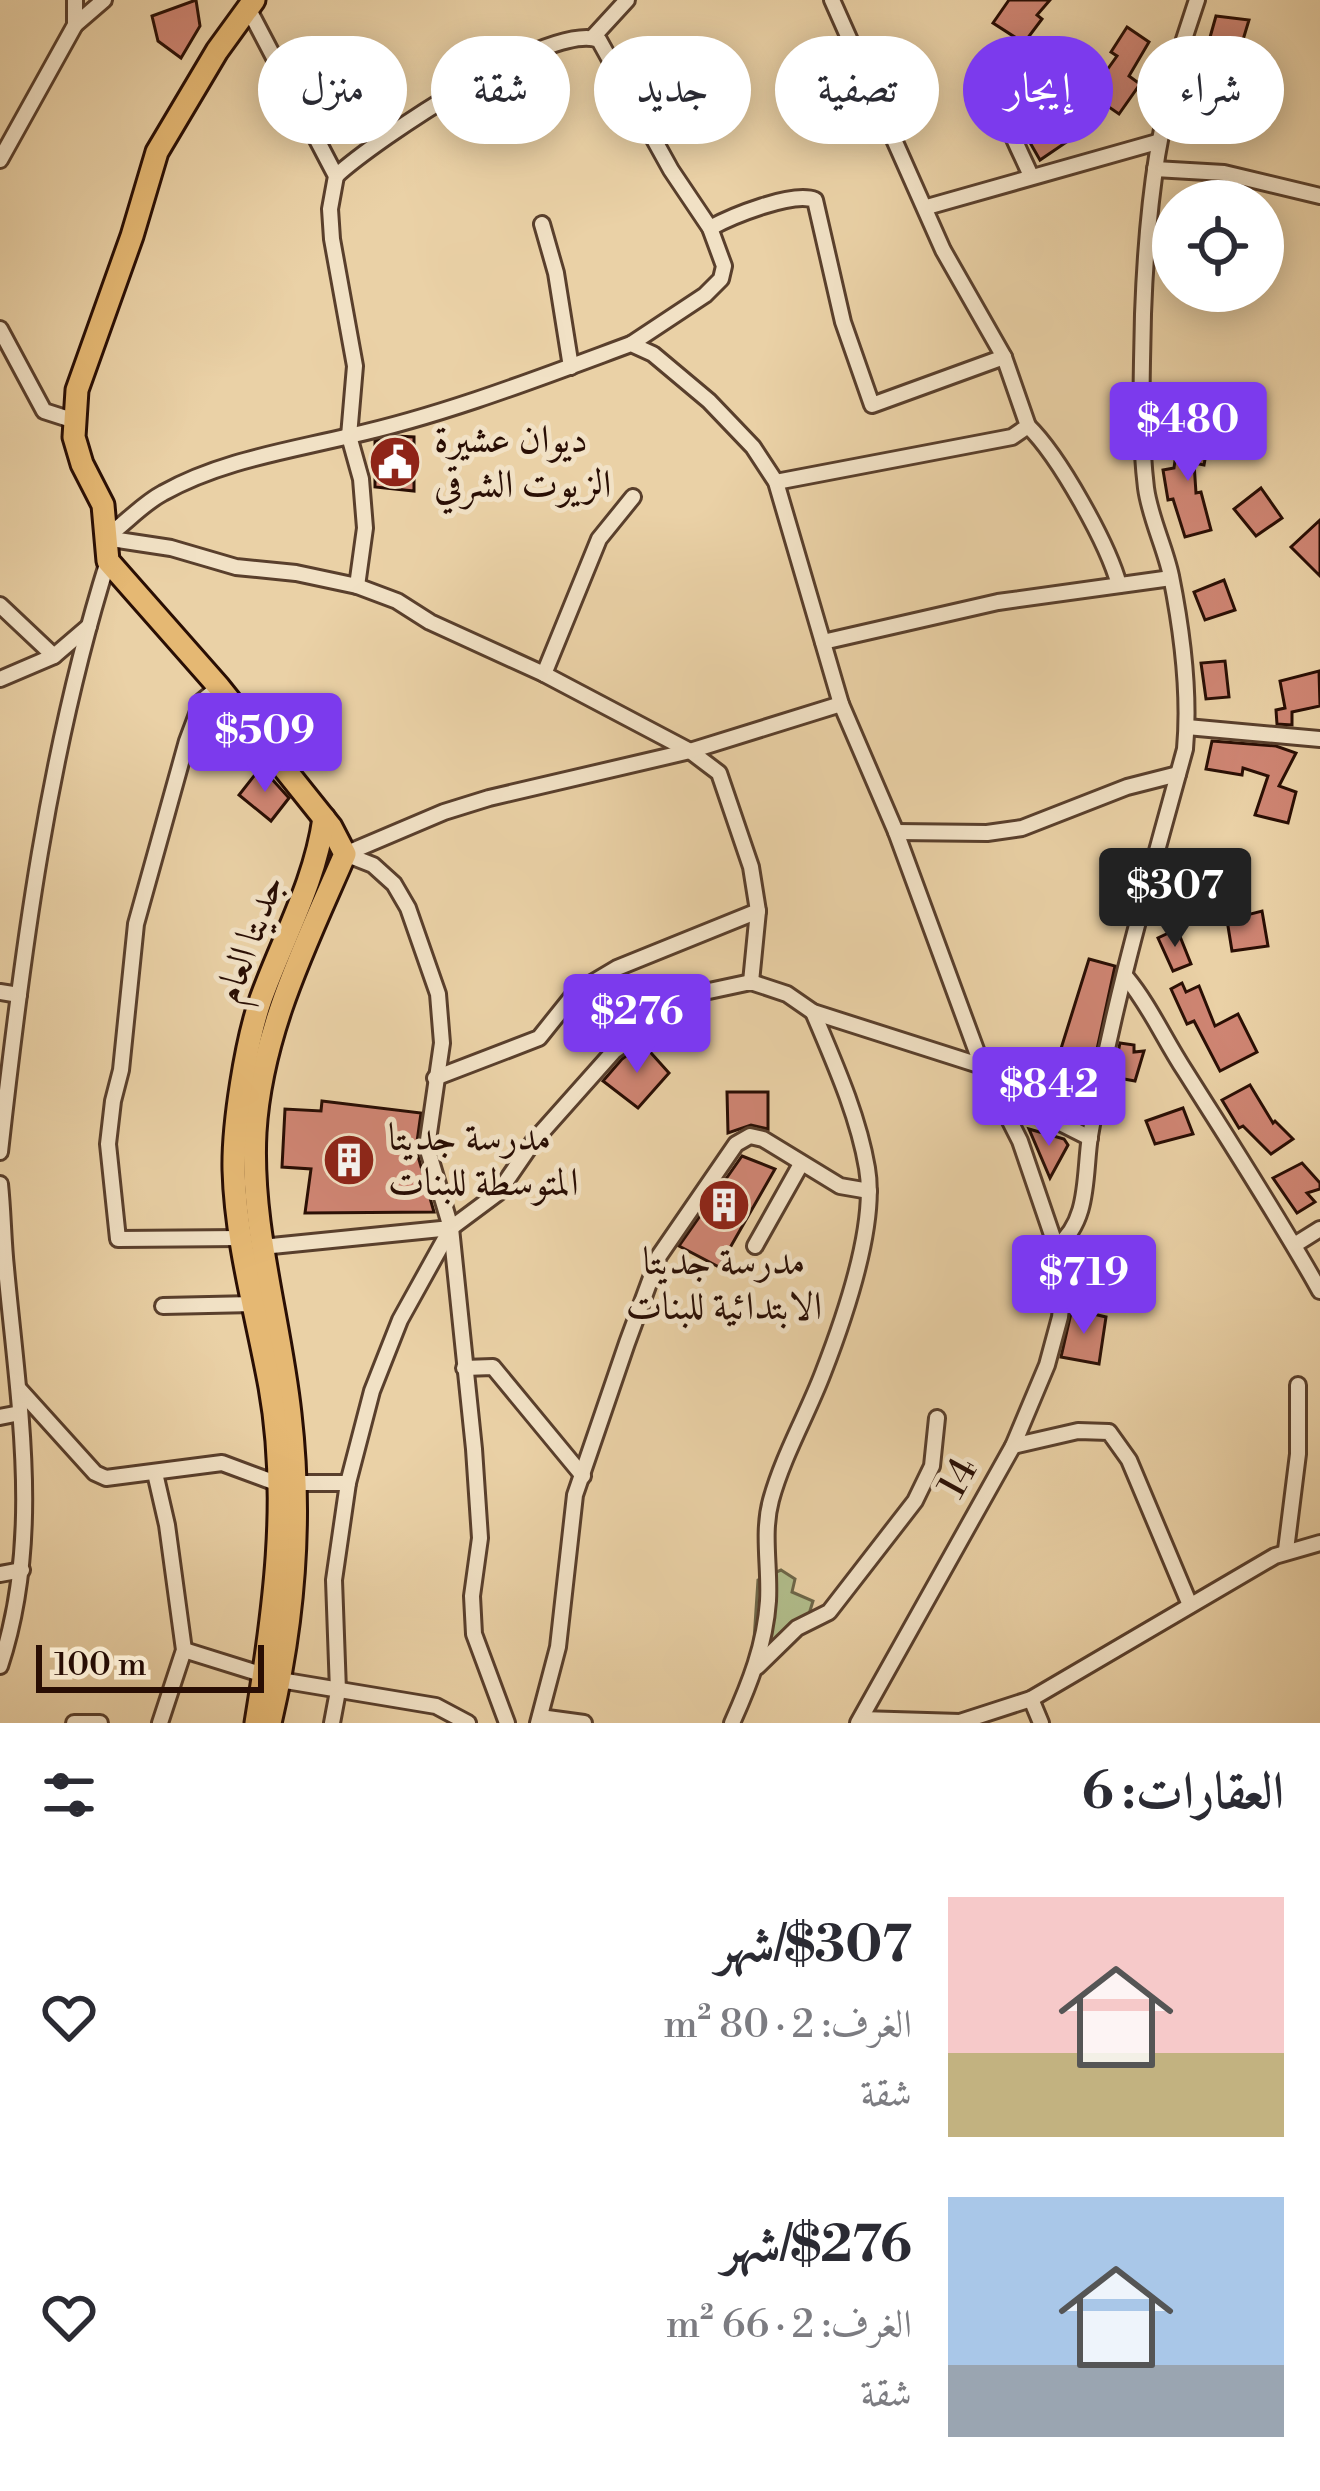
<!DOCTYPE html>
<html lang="ar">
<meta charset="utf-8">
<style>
:root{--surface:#fff;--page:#f2f2f3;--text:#2b2b33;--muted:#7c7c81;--accent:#7c3aed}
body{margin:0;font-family:"Libre Bodoni",Amiri,serif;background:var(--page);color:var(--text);direction:rtl;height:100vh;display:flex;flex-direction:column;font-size:45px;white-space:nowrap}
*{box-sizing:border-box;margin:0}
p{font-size:39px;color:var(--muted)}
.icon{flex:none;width:66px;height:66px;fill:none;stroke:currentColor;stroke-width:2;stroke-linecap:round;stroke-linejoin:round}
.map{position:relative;height:1723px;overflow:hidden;direction:ltr}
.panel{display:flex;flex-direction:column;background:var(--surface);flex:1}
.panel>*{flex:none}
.top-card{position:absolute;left:36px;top:36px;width:1248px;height:108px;direction:rtl;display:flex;gap:24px}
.buttons{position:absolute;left:1152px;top:180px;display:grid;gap:24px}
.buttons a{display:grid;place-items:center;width:132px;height:132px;border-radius:50%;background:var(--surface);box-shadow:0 6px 30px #0003;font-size:60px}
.scale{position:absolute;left:36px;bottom:30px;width:228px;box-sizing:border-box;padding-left:12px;border:6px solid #290e04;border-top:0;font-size:33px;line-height:42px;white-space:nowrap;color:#290e04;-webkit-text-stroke:9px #f1e1c5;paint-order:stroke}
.price{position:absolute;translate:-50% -102px;padding:0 27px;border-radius:12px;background:var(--accent);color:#fff;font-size:39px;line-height:78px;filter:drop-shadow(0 3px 6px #0008)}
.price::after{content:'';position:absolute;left:50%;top:72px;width:36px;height:27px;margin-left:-18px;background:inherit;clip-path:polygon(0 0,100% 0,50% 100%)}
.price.selected{background:#222;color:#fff}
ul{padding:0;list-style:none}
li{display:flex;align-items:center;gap:36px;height:300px;padding:0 36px}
li span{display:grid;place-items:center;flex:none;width:336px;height:240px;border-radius:0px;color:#555}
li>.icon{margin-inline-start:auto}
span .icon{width:144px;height:144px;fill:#fffc;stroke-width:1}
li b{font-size:51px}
h2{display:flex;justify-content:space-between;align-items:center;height:144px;padding:0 36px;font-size:51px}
.tag{padding:0 42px;border-radius:54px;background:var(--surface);box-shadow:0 6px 30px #0003;font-size:42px;line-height:108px}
.tag.selected{background:var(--accent);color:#fff}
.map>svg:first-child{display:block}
.green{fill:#b1bd8b;stroke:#6d6648;stroke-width:3}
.building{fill:#cf8573;stroke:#290e04;stroke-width:3}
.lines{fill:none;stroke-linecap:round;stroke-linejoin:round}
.street-casing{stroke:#593f2c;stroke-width:20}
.primary-casing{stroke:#290e04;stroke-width:27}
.street{stroke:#f1e1c5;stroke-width:14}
.primary{stroke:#e5b873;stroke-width:21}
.labels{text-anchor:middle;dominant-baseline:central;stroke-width:10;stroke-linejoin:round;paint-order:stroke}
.poi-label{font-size:39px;fill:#290e04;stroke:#f1e1c5;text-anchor:start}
.street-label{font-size:39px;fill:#290e04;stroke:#f1e1c5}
</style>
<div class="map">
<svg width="1320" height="1723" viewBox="0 0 1320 1723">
<rect width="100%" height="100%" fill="#ead1a6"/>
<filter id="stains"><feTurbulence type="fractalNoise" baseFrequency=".00167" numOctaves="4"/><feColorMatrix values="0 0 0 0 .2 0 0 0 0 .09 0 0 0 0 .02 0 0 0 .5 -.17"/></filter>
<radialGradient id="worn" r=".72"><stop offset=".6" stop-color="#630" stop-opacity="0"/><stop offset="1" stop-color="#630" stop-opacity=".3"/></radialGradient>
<!-- green -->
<path class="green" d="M781,1570L795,1579L792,1592L813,1601L809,1614L753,1655L758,1580Z"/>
<!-- building -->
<g class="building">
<path d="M196,0L200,26L181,58L158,41L152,16Z"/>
<path d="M1009,0H1050L1037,15L1042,19L1024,43L993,23Z"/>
<path d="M1216,16L1249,20L1236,63L1205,55Z"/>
<path d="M1127,27L1149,42L1129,76L1140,84L1119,114L1090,94L1117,56L1111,52Z"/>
<path d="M893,40L912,72L884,90L868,54Z"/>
<path d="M1197,84L1240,93L1230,122L1195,111Z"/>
<path d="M1048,108L1071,139L1040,160L1021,127Z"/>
<path d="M1168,386H1196V396H1206L1204,414H1166Z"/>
<path d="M1179,432L1209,437L1204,465L1194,463L1196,493L1201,492L1211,530L1185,537L1173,499L1168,500L1163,470L1174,468Z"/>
<path d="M395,436L414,437V491L375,487V441Z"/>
<path d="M1261,488L1282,518L1256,536L1234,509Z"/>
<path d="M1320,520V576L1291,547Z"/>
<path d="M1224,580L1235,610L1205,620L1194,592Z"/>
<path d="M1225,661L1229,697L1206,699L1201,663Z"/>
<path d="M1319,671L1320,706L1292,712V725L1277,724L1276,710L1285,708L1280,681Z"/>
<path d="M1212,741L1276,746L1296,753L1279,786L1296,792L1288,823L1255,815L1268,776L1243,768L1242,775L1206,769Z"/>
<path d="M261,767L289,798L271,821L239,795Z"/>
<path d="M1262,911L1268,946L1232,951L1227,920Z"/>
<path d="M1177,929L1191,964L1173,971L1158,938Z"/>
<path d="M1089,959L1115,966L1083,1114L1048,1096L1052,1082L1024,1078L1026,1052L1059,1055Z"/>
<path d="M1182,983L1186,992L1199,986L1215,1026L1238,1014L1257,1052L1220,1071L1194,1021L1187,1024L1171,989Z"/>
<path d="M1120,1043L1134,1045V1052L1144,1051L1135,1081L1113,1077Z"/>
<path d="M643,1044L669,1073L638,1108L603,1081L622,1059Z"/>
<path d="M1250,1085L1273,1123L1275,1121L1293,1139L1271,1154L1243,1126L1239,1128L1222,1100Z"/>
<path d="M727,1092H768V1129L751,1125L728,1133Z"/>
<path d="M322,1101L421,1113L416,1149L434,1212L305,1213L311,1169L282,1167L285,1109L321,1111Z"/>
<path d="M1183,1108L1193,1134L1155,1144L1146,1121Z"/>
<path d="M1029,1129L1064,1139L1068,1145L1050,1178Z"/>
<path d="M742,1156L775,1169L719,1267L679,1246Z"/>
<path d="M1302,1163L1320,1183V1189L1307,1193L1315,1202L1297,1213L1273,1178Z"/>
<path d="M1072,1309L1106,1317L1099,1364L1061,1357Z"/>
</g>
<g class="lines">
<!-- street casing -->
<g class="street-casing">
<g id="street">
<path d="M248,8L336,176L330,209L332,239L355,366L349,436L361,479L365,528L357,586"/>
<path d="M75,25L104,0"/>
<path d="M593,37L627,0"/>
<path d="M1013,56C996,115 1008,124 1031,176"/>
<path d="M0,160L75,25V0"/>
<path d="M1155,169L1224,173L1320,196"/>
<path d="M336,176C375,140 551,21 599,40L671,170L710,228L724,266L721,279L705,295L631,344"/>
<path d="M927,207L1157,142"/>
<path d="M542,224L556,273L571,367"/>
<path d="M710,228C732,216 793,191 815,200L843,322L872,405L1004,357"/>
<path d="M0,329L44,411L72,420"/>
<path d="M1028,426C1059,456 1108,544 1119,585"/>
<path d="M776,482L1012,437L1028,426L1004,357L943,250L832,0"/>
<path d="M105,538C125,524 142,504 163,493C220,461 287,451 349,436C444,415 539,378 631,344L653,354L709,401L753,447L776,482L841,704L896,832L982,1066L1020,1141L1065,1273L1060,1317L1047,1365L1013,1446L858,1723"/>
<path d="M105,538L171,548L236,567L296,573L357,586L397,601L430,622L544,674L690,751L719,773L751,867L758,911L751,982"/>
<path d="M0,605L54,656"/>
<path d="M823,642L998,602L1171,578"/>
<path d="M544,674L599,539L633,497"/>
<path d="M0,679L54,656L89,626"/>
<path d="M219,687L202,701L187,741L136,924L121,1070L113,1101L108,1144L118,1239L241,1238"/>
<path d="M1187,727L1320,739"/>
<path d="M896,832L987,833L1022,828L1127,787L1178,774"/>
<path d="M345,854L373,865L394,884L408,908L438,994L442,1043L427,1147L451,1228L474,1449L480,1538L472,1596L474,1634L507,1723"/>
<path d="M345,854L444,812L489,798L690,751L841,704"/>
<path d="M1126,977C1150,1006 1164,1039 1185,1071C1231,1144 1278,1216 1320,1291"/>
<path d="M0,992L19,995"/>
<path d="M435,1078L539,1038L575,993L617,968L758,911"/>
<path d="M993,1089L1090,1138"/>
<path d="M0,1152C22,954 48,752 108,561"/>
<path d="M0,1184C3,1212 3,1240 6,1268C18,1400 43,1537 0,1666"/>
<path d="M1296,1244L1320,1229"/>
<path d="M755,1246L801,1164"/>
<path d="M262,1247L451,1228"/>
<path d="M1056,1247C1090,1221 1084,1175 1090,1136C1112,1006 1150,877 1185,749C1190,694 1182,631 1171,576C1165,547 1150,518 1146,488C1139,430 1142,372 1143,314C1147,202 1159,107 1197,0"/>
<path d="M163,1306L254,1304"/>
<path d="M464,1368L493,1367L583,1476"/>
<path d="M20,1390L95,1473L106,1478L222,1463L276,1483H348"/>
<path d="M0,1417L20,1413"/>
<path d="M1013,1446L1078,1431L1109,1432L1129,1460L1190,1605"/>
<path d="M155,1473L167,1525L184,1650L160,1723"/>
<path d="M1286,1550L1298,1454V1385"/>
<path d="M0,1574L22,1570"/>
<path d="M184,1650L280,1680L436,1706L468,1723"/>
<path d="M757,1667L797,1628L829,1612L915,1501L932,1466L937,1418"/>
<path d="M1031,1699L1041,1723"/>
<path d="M540,1717L584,1723"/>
<path d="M861,1719L960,1722L1031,1699L1275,1556L1320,1543"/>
<path d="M74,1723H100"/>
<path d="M332,1723L338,1691L334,1580L348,1483L372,1391L400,1320L451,1228L498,1193L533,1142L614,1051L695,994L751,982L787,994L813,1012L982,1066"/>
<path d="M538,1723L558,1647L575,1495L627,1343L659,1256L736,1144L750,1136L763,1139L840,1186L869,1191"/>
<path d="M732,1723C750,1683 765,1645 768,1601C770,1567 762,1533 771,1500C783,1456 807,1415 823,1373C844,1319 877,1225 867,1168C858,1115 834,1062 813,1012"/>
</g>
</g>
<!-- primary casing -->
<g class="primary-casing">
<g id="primary">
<path d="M254,0L217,51L157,152L132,236L77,390L74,437L82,464L103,505L108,561L219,687L331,827L345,854C306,944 261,1032 255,1132C250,1227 280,1320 290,1414C302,1518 294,1621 270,1723"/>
<path d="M256,1723C274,1613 290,1498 270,1387C257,1316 236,1243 234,1170C233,1125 246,1042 261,999C283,938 315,883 324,818"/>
</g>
</g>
<!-- street -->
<use href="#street" class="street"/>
<!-- primary -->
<use href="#primary" class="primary"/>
</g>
<!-- icons -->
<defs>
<g id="civic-disc" transform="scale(2.7)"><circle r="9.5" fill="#8f2418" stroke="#f1e1c5"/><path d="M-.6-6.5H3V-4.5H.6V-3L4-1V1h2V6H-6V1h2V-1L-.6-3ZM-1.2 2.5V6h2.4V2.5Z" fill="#fff"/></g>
<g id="building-disc" transform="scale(2.7)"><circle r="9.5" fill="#8f2418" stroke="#f1e1c5"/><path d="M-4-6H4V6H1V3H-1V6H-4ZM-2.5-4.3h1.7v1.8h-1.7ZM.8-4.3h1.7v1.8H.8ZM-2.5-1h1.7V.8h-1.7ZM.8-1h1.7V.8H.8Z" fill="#fff"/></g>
</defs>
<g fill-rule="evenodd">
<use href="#civic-disc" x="395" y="462"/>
<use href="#building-disc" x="349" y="1160"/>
<use href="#building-disc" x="724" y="1205"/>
</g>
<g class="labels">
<!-- poi labels -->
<g class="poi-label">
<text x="434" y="440">ديوان عشيرة<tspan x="434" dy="45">الزيوت الشرقي</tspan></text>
<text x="388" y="1138">مدرسة جديتا<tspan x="388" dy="45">المتوسطة للبنات</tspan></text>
<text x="724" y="1262" text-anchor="middle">مدرسة جديتا<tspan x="724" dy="45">الابتدائية للبنات</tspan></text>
</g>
<!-- street labels -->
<g class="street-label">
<text transform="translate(250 939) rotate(-70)">جديتا العام</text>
<text transform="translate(959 1478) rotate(-61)">14</text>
</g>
</g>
<rect width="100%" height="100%" filter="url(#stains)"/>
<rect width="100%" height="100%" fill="url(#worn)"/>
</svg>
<div class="buttons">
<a><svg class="icon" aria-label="locate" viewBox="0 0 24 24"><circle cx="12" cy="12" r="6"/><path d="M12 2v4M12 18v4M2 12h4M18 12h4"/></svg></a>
</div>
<div class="scale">100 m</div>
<b class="price" style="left:1188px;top:484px">$480</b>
<b class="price" style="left:265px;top:795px">$509</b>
<b class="price selected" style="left:1175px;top:950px">$307</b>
<b class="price" style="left:637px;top:1076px">$276</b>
<b class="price" style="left:1049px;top:1149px">$842</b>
<b class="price" style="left:1084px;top:1337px">$719</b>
<div class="top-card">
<a class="tag">شراء</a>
<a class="tag selected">إيجار</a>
<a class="tag">تصفية</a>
<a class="tag">جديد</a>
<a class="tag">شقة</a>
<a class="tag">منزل</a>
</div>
</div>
<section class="panel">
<h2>العقارات: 6<svg class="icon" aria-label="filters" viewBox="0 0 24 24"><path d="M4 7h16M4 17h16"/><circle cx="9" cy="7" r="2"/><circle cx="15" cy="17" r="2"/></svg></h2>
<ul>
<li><span style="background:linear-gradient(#f6c9c9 65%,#c2b280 0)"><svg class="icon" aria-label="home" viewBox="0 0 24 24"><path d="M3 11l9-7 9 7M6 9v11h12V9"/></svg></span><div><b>$307/شهر</b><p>الغرف: 2 · 80 m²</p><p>شقة</p></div><svg class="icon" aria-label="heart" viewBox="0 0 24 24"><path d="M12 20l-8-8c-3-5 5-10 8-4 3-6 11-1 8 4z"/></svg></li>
<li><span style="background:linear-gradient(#a9c7e8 70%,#9aa5b1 0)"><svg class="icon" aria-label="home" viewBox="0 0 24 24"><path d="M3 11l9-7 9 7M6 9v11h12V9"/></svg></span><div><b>$276/شهر</b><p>الغرف: 2 · 66 m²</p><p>شقة</p></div><svg class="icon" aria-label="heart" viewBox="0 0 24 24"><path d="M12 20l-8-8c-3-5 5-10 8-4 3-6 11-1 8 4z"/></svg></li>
</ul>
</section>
